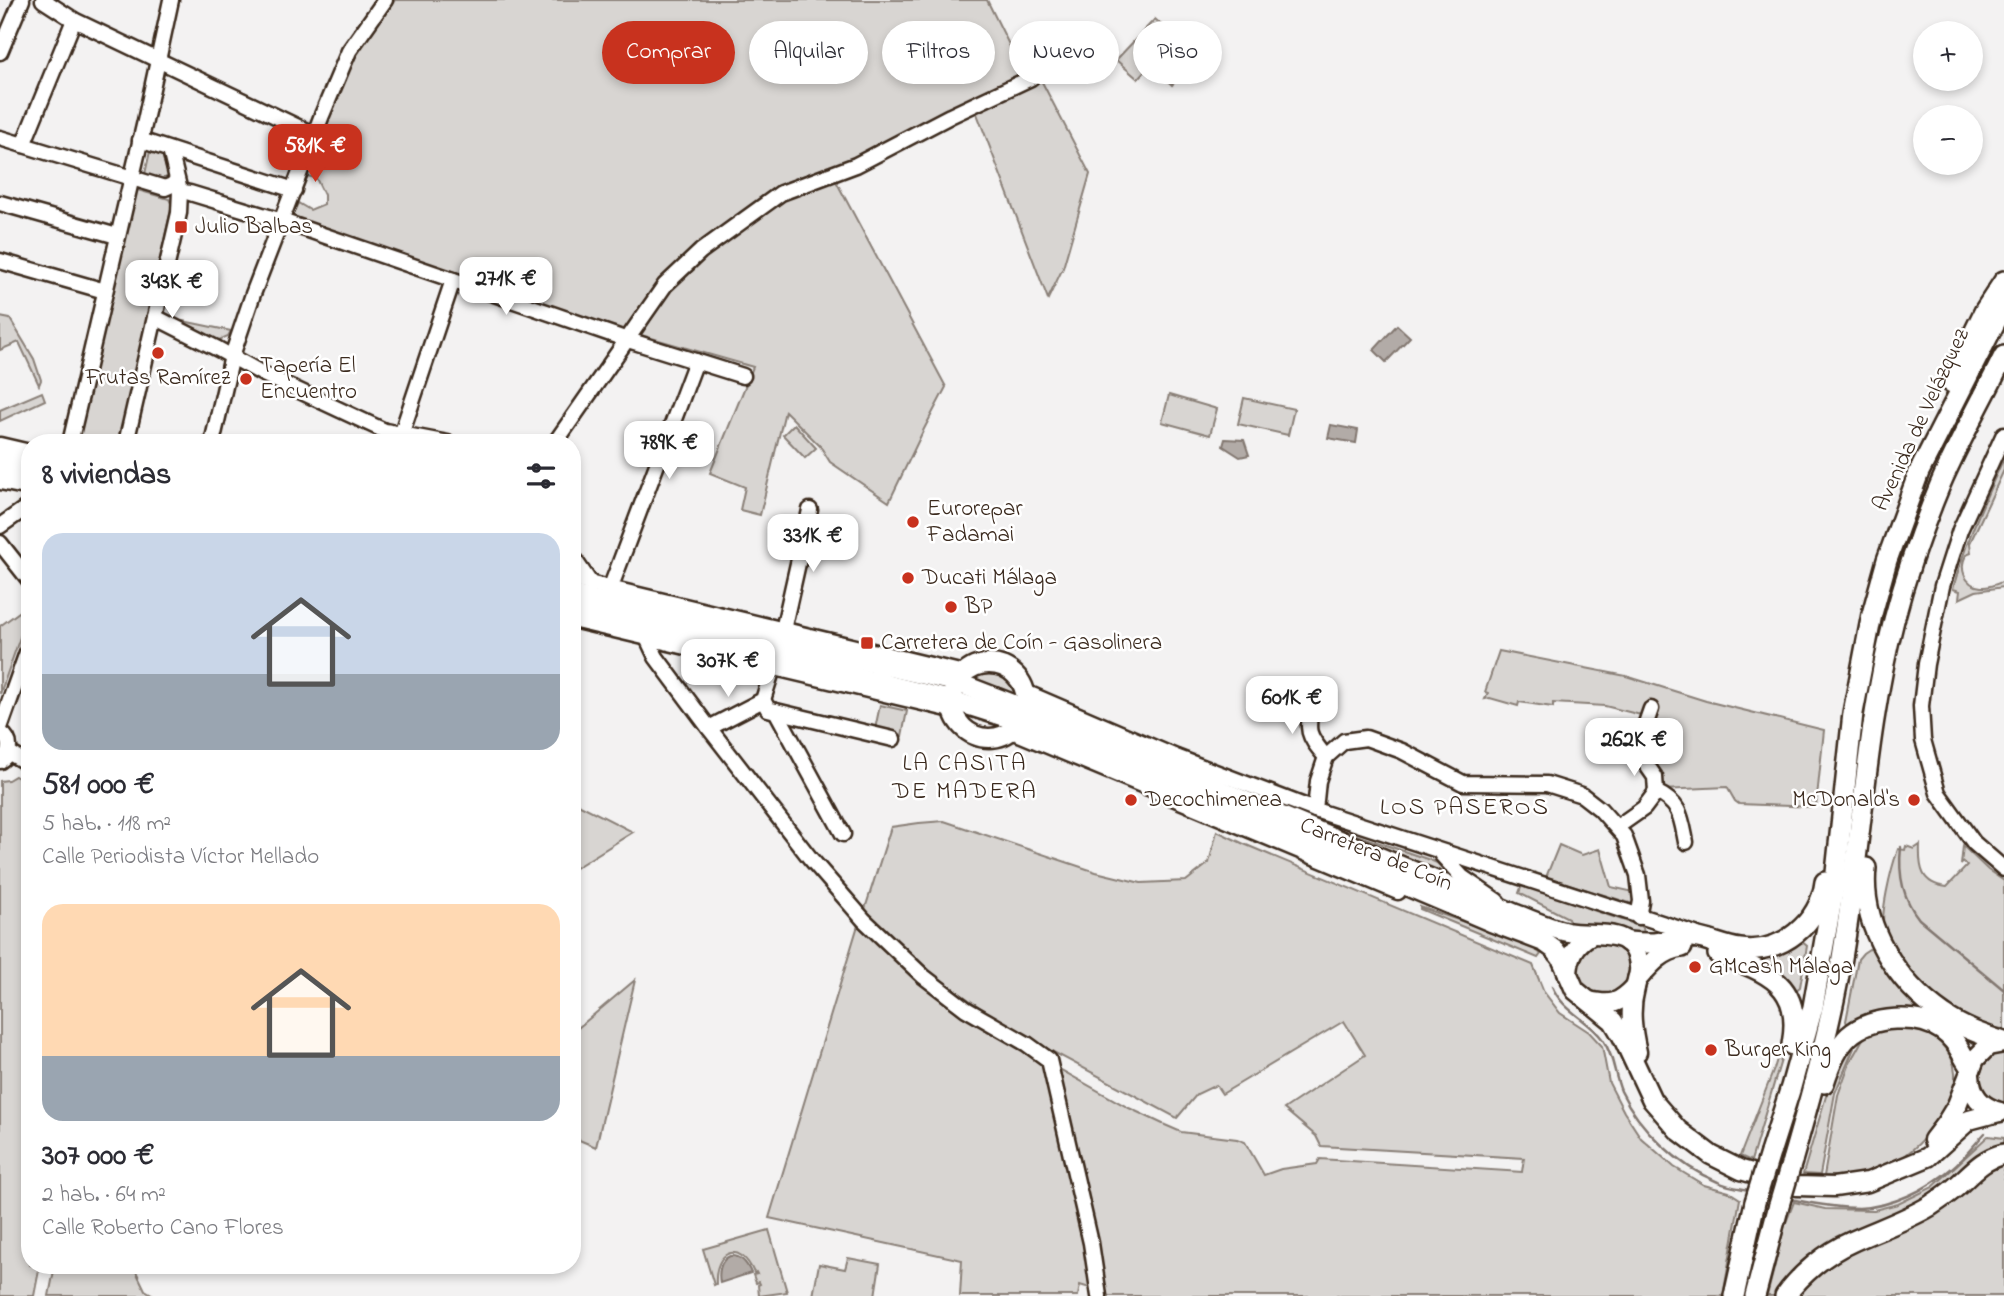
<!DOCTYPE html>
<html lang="es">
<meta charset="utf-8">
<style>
:root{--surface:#fff;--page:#f2f2f3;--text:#2b2b33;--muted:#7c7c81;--accent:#c8321e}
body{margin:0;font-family:"Indie Flower",sans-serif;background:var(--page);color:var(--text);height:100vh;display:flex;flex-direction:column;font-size:26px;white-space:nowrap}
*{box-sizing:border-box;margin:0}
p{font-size:23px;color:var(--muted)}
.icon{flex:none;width:38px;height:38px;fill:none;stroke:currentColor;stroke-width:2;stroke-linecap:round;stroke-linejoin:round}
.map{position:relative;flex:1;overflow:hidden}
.drawer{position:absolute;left:21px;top:434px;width:560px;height:840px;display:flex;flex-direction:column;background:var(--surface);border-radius:28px;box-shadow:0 4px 10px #0003}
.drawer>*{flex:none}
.banner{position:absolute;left:602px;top:21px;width:665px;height:63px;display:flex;gap:14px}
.controls{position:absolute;left:1913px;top:21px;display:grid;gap:14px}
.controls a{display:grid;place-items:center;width:70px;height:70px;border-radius:50%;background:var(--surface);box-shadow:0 4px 10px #0003;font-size:35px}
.price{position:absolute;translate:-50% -60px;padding:0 16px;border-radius:14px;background:#fff;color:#222;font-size:23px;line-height:46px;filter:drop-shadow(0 2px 4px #0008)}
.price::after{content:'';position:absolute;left:50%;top:42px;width:21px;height:16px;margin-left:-10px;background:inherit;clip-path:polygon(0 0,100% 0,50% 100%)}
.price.selected{background:var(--accent);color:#fff}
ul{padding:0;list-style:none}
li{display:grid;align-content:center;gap:14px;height:371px;padding:0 21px}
li span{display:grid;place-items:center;height:217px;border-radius:21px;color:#555}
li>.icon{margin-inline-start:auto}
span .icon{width:126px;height:126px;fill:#fffc;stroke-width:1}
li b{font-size:30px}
h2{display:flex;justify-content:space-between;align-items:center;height:84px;padding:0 21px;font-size:30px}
.chip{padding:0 24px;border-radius:32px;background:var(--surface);box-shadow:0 4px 10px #0003;font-size:24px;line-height:63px}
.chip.selected{background:var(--accent);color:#fff}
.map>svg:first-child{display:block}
.green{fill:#d8d5d2;stroke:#8a8078;stroke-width:2}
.water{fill:#b2aba7;stroke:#827770;stroke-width:2}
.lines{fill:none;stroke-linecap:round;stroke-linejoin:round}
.stream{stroke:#827770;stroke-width:2.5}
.minor-casing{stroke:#3b2a1e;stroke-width:19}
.major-casing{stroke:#3b2a1e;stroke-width:23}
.highway-casing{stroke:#3b2a1e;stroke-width:24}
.minor{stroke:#fff;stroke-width:14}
.major{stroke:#fff;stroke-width:18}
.highway{stroke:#fff;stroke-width:19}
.highway-bridge-casing{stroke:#3b2a1e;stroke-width:24;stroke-linecap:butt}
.highway-bridge{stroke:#fff;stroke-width:19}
.poi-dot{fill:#c8321e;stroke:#fff;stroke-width:2.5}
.labels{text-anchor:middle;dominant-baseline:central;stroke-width:5;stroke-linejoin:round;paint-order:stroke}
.poi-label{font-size:23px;fill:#3b2a1e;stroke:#fff;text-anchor:start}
.street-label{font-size:23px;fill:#3b2a1e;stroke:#fff}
.neighbourhood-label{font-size:24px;letter-spacing:2px;fill:#3b2a1e;stroke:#fff}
</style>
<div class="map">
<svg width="2004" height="1296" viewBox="0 0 2004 1296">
<rect width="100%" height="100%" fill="#f3f2f2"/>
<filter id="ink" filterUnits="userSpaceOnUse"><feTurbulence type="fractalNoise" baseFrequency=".0143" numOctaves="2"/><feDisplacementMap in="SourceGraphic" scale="14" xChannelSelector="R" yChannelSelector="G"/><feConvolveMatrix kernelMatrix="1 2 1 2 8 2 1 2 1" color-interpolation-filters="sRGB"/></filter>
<g filter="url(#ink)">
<!-- green -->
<g class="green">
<path d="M395,0H987L1023,73L930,118L867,152L840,164L800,177L773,191L693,247L669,272L626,332L297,221L292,216L298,203L310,210L324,204V195L316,178L307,176L347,72L367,38Z"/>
<path d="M1155,19L1176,38L1138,79L1116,60Z"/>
<path d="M1182,44L1197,57L1172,85L1157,71Z"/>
<path d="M1041,80L1090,174L1063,268L1048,299L976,111Z"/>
<path d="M150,151L163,156L168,176C162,182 152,176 145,174Z"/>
<path d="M836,181L946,387L924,429L889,502L830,462L820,446L785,411L760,515L740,510L745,487L710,473L753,367L641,335L670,290L703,258L783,198L810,187Z"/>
<path d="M134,189L169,199L172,205L119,443C104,443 90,438 75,440Z"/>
<path d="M0,317L10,319L34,359L41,380L39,385L19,342L0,350Z"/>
<path d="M183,321L231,331L228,336L217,341L182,323Z"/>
<path d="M42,392L45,400L0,421V410Z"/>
<path d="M1169,395L1217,409L1210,435L1162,422Z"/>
<path d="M1244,398L1294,409L1288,435L1238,424Z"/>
<path d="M794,424L816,448L805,458L783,435Z"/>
<path d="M2004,458V470L1970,543L1971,553L1966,555C1959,568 1964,585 1981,587C1989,588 1997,584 2004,581V587L1976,591L1959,599L1960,591L1953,589C1965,543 1984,500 2004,458Z"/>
<path d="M30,604V609L0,694V626Z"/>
<path d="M1499,651L1626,676L1706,701L1824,730L1816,807L1739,804L1735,801L1727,787L1662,790L1642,750L1645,716L1605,706L1553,703V707L1519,702L1518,706L1490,698L1485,699L1488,693L1485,692Z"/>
<path d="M985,672C1002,673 1012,681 1016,697L969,680L974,677Z"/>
<path d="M880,705L907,711L902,736L875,729Z"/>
<path d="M15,776L30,785V1265H40L34,1296H0V781L8,780Z"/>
<path d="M572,797L580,805L633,832L572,870Z"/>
<path d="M1297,815L1430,860L1437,863L1452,878L1455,876L1457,882Z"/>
<path d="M944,821L1096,872L1141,883L1186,881L1209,863L1217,831L1244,844L1533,965L1544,992L1560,1013L1589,1032L1602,1046L1609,1083L1624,1112L1641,1138L1674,1167L1704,1185L1729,1192L1740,1199L1723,1296H1105L1057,1073L1061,1070L1129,1108L1165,1125L1181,1132L1237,1139L1245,1142L1264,1175L1281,1169L1317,1164L1320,1159L1522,1172L1524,1158L1321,1146L1316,1136L1284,1109L1365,1055L1344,1021L1222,1094L1216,1085L1197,1094L1177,1118L1012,1030L928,971L864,912L891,827L919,823Z"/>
<path d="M1559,845L1582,855L1600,849L1611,887L1634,892L1633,904L1546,877Z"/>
<path d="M1920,845C1919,868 1921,884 1947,887L1967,866L1963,862L1961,865L1963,846L1988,870L2004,881V1029C1959,1028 1924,992 1900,957C1895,950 1888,942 1885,935C1878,918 1892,866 1898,849L1905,850L1906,846L1914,849Z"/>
<path d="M1523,882L1558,894L1587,908L1643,927L1644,936L1634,935L1613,925H1570L1568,918L1519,893Z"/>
<path d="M1420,907L1473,925L1496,929L1538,946L1536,950L1541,954L1538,958L1420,909Z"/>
<path d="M859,922L1005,1037L1041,1063L1046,1074L1064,1148L1093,1289L1080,1285L1078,1296H960L962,1260L769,1218Z"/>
<path d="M1801,941L1807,946L1800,987L1795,991L1754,959L1779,954Z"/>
<circle cx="1603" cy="969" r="27"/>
<path d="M1869,949L1876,951L1932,1016L1848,1026L1846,1021L1858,959L1863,953Z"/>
<path d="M635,980L596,1147L572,1137V1033Z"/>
<path d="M1890,1028C1899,1028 1909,1028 1917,1030C1929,1032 1940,1041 1947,1051C1975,1088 1925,1146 1892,1164C1871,1175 1847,1176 1824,1176L1838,1095L1850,1062L1864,1037L1874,1032Z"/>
<path d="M1785,1033H1789L1751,1161L1740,1156L1774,1069Z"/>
<path d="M1850,1042L1854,1048L1835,1093L1820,1175L1803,1174L1831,1079Z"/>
<path d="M2004,1049V1105C1980,1097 1977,1091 1979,1066L1996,1050Z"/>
<path d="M1988,1136L2004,1138V1151L1935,1198L1779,1296H1767L1785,1225L1794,1202L1825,1209L1874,1210L1898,1204L1933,1187Z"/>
<path d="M2004,1157V1296H1791L1819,1267Z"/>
<path d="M769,1230L787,1292L759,1296L758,1285L760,1284L759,1282L756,1283L753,1275L757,1274L756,1272L754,1273C740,1240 714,1250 716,1284L714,1285L703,1249Z"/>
<path d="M848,1258L880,1264L875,1296H813L819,1264L845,1269Z"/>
<path d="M55,1265H133L145,1290L155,1296H49Z"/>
</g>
<!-- water -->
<g class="water">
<path d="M1397,325L1410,337L1386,362L1374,350Z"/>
<path d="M1331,425L1358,430L1356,443L1328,438Z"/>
<path d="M1225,439L1244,440L1249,455L1240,457L1223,446Z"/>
<path d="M730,1256C740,1255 747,1263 751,1273L720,1283C718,1272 720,1260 730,1256Z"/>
</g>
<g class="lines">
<!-- stream -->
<g class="stream">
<path d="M1901,847C1898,874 1902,898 1919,919L2004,990"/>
<path d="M1552,986C1562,1011 1588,1019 1603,1040C1614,1056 1614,1074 1621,1091C1639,1129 1678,1166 1718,1182C1728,1187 1739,1188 1749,1190"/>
<path d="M1790,1199C1810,1203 1840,1208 1859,1208C1892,1207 1928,1189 1952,1168C1964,1158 1974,1145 1985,1133"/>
</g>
<!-- minor casing -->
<g class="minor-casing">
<g id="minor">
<path d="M43,0L74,20L315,135"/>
<path d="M0,52L22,0"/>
<path d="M0,138L165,188L172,185L177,180"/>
<path d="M140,140L294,190"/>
<path d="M23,145L74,20"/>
<path d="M180,191L190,193L282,221L628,340L743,376"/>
<path d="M0,203L117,236"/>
<path d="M0,261L105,291"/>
<path d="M155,317L218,349L263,374L385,431L448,443"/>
<path d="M2004,434L1960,530L1942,586L1926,664L1921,706L1923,740L1938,793L1974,843L2004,869"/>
<path d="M401,435L453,280"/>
<path d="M70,443L145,121L171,0"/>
<path d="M126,443L179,213L180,191L170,150"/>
<path d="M212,443L232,356L253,294L322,115L349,51L385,0"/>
<path d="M555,443L665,285L701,251L781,193L856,165L950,116L1031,78"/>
<path d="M0,445L30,452"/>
<path d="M0,482L30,488"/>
<path d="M0,526L30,505"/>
<path d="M0,543L30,581"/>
<path d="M572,556L591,584"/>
<path d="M572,579L964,673"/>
<path d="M610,589L696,361"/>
<path d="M572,620L952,710"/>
<path d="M783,630L810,510"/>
<path d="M647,638L656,657L709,728L810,858L864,920L923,976L966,1009L1027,1044L1049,1060L1091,1243L1099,1296"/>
<path d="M1025,692L1176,757L1315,810L1695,934"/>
<path d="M763,700L768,709L776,711L893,739"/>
<path d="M1312,701C1307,731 1306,734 1326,757"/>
<path d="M1651,709L1638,746L1639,754L1655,777L1656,792C1681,804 1681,817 1686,842"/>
<path d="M776,711L843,834"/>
<path d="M0,728L30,644"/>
<path d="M709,728L763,700L773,668"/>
<path d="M1012,731L1398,892"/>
<path d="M0,732C12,740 12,753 0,761"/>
<path d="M8,752L30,765"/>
<path d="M1315,810L1318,781L1326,757L1344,741L1366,738L1402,751L1463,783L1547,784L1582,795L1600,809L1624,836L1638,875L1641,901L1638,917"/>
<path d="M1617,827L1644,808L1656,792"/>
<path d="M1441,854L1462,877L1497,901"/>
</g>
</g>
<!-- major casing -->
<g class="major-casing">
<g id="major">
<path d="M0,456L30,463"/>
<path d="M0,469L30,476"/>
<path d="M572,595L956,682L1026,709L1516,914C1532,920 1549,928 1567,932C1594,937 1637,925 1639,967C1640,975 1636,981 1635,988C1629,1010 1632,1030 1637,1052"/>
<path d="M572,608L951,700L1020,722L1491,922L1544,942L1555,950L1561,958L1575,990L1613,1021L1622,1036L1652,1100L1678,1130L1711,1155L1741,1170L1797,1186L1834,1187L1868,1182L1928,1157L1969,1120L1999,1112"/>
<circle cx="989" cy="701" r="37"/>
<path d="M1568,974C1569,956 1575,944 1591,935"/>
<path d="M1589,1001C1611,1006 1619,1004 1635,987"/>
<path d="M1970,1075C1971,1095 1981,1107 2000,1112"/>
<path d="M1933,1140L1946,1123L1957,1105L1975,1059L1988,1046L2004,1043"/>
</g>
</g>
<!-- highway casing -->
<g class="highway-casing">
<g id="highway">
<path d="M1952,383L1964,353L1985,310L2004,281"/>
<path d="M1866,868C1860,926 1897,983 1944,1015C1962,1028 1983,1035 2004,1042"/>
<path d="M1628,942C1638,943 1650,944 1660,942C1672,940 1681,936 1693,937C1709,939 1724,947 1740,949C1781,955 1820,923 1825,882"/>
<path d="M1718,954C1768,972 1803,984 1792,1045"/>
<path d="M1638,978C1651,963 1662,950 1682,947"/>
<path d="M1824,1083C1829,1067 1836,1048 1849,1036C1871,1016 1918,1013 1942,1030C1958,1041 1960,1053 1971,1068"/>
<path d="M1770,1153L1791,1087L1813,1007L1835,882L1853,713L1872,614L1887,560L1919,472L2004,305"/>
<path d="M1792,1161C1813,1088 1834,1014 1845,939C1862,833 1867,724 1894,620C1906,574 1922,528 1940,485C1959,441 1983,399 2004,356"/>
<path d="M1734,1296L1755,1202"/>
<path d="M1755,1296L1779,1205"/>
<path d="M1785,1296C1801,1274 1826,1253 1851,1242C1877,1230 1905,1221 1930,1206C1939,1200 1948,1194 1956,1187C1972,1173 1982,1159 2004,1154"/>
</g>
</g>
<!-- minor -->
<use href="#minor" class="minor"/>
<!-- major -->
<use href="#major" class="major"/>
<!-- highway -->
<use href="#highway" class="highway"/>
<!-- highway-bridge casing -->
<g class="highway-bridge-casing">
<g id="highway-bridge">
<path d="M1755,1202L1770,1153"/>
<path d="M1779,1205L1792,1161"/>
</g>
</g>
<!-- highway-bridge -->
<use href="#highway-bridge" class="highway-bridge"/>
</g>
</g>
<!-- markers -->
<g class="poi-dot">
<rect x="174" y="220" width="14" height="14" rx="3.5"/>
<circle cx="158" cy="353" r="7"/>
<circle cx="246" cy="379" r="7"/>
<circle cx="913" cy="522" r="7"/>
<circle cx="908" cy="578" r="7"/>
<circle cx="951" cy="607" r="7"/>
<rect x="860" y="636" width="14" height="14" rx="3.5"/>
<circle cx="1131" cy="800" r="7"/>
<circle cx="1914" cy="800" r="7"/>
<circle cx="1695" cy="967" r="7"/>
<circle cx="1711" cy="1050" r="7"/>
</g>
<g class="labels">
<!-- poi labels -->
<g class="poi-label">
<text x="195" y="227">Julio Balbas</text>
<text x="260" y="366">Tapería El<tspan x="260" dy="26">Encuentro</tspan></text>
<text x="158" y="378" text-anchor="middle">Frutas Ramírez</text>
<text x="927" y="509">Eurorepar<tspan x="927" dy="26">Fadamai</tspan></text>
<text x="922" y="578">Ducati Málaga</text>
<text x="965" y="607">BP</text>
<text x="881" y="643">Carretera de Coín - Gasolinera</text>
<text x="1145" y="800">Decochimenea</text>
<text x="1900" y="800" text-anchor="end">McDonald's</text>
<text x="1709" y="967">GMcash Málaga</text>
<text x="1725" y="1050">Burger King</text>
</g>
<!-- street labels -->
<g class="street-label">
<text transform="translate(1922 420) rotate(-65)">Avenida de Velázquez</text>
<text transform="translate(1376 855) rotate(22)">Carretera de Coín</text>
</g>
<!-- neighbourhood labels -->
<g class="neighbourhood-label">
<text x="965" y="764">LA CASITA<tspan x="965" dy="28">DE MADERA</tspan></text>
<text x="1465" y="808">LOS PASEROS</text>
</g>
</g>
</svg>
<div class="controls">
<a>+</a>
<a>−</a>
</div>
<b class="price selected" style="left:315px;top:184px">581K €</b>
<b class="price" style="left:506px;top:317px">271K €</b>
<b class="price" style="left:172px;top:320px">343K €</b>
<b class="price" style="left:669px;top:481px">789K €</b>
<b class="price" style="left:813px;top:574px">331K €</b>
<b class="price" style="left:728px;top:699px">307K €</b>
<b class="price" style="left:1292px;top:736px">601K €</b>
<b class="price" style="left:1634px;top:778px">262K €</b>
<div class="banner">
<a class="chip selected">Comprar</a>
<a class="chip">Alquilar</a>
<a class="chip">Filtros</a>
<a class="chip">Nuevo</a>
<a class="chip">Piso</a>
</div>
<section class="drawer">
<h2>8 viviendas<svg class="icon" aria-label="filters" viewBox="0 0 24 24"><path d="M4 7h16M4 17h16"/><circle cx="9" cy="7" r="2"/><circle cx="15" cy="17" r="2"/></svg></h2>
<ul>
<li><span style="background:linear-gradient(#c9d6e8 65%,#9aa5b1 0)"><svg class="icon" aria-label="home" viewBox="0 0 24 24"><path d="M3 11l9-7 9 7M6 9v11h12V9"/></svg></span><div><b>581 000 €</b><p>5 hab. · 118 m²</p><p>Calle Periodista Víctor Mellado</p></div></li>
<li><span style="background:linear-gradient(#ffd9b3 70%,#9aa5b1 0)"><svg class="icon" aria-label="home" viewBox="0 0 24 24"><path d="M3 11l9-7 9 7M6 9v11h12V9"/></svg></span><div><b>307 000 €</b><p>2 hab. · 64 m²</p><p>Calle Roberto Cano Flores</p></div></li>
</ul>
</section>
</div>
